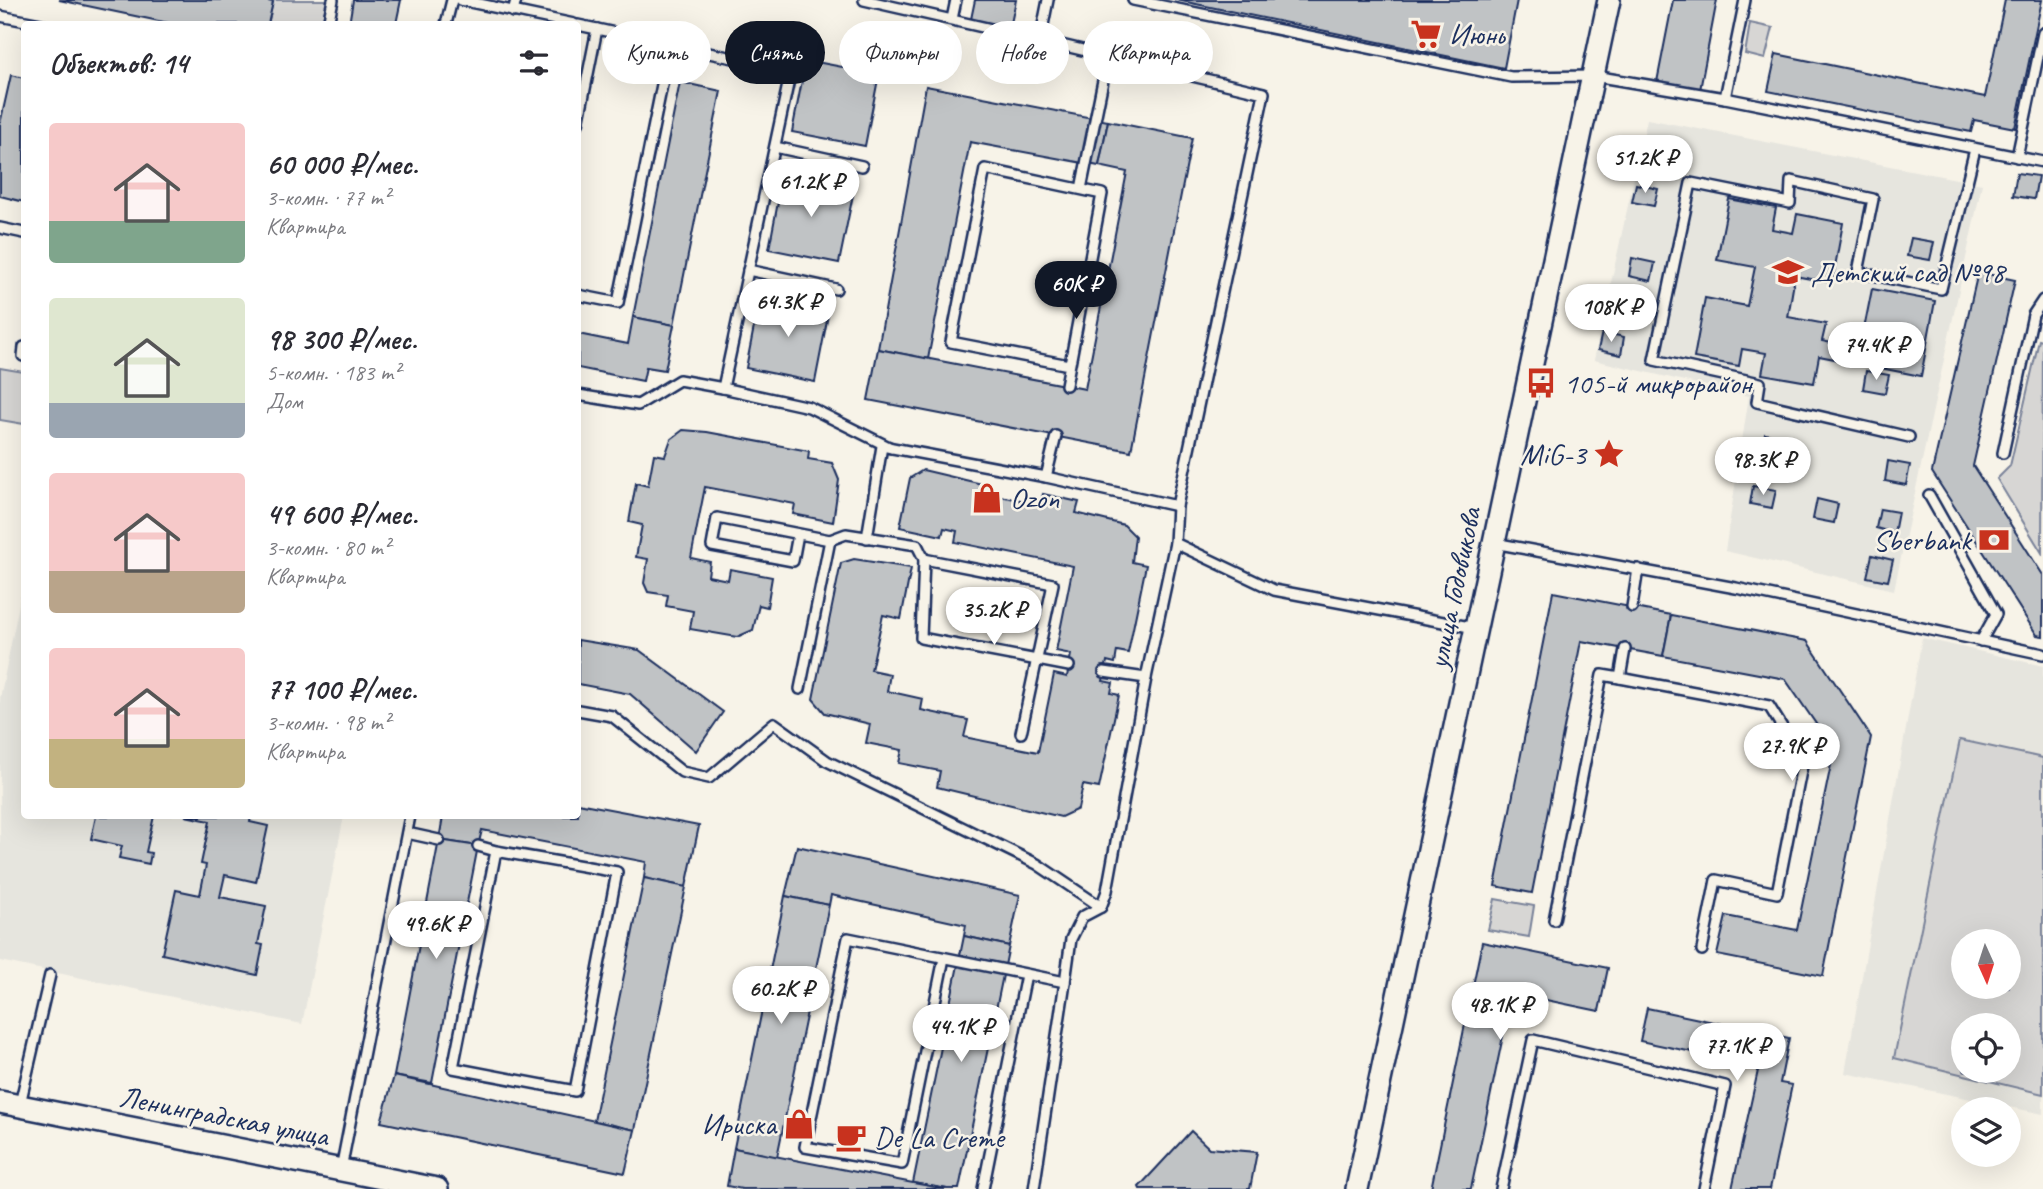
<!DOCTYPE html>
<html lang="ru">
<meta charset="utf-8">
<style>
:root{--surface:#fff;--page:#f7f7f7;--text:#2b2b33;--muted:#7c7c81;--accent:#111827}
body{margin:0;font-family:Caveat,sans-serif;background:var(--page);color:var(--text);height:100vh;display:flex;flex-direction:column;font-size:26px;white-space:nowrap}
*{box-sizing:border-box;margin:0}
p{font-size:23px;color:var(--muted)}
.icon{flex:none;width:38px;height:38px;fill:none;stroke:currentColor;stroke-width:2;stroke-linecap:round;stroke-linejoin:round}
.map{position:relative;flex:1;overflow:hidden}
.details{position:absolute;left:21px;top:21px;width:560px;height:798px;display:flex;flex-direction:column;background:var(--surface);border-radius:7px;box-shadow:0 7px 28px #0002}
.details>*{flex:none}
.banner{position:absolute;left:602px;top:21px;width:665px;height:63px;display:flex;gap:14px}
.needle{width:46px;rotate:177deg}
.tools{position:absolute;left:1951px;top:929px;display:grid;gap:14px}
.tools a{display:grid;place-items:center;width:70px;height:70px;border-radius:50%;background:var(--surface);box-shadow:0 7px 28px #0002;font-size:35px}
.price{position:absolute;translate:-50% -60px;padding:0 16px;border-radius:24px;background:#fff;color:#222;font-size:23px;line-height:46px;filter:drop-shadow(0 2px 4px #0008)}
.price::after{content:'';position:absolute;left:50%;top:42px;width:21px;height:16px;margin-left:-10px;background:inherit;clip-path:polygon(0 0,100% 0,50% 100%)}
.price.selected{background:var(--accent);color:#fff}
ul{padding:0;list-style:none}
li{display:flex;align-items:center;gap:21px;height:175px;padding:0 28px}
li span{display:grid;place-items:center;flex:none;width:196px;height:140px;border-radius:7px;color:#555}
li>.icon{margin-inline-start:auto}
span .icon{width:84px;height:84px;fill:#fffc;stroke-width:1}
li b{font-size:30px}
h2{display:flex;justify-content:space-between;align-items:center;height:84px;padding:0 28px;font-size:30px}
.tag{padding:0 24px;border-radius:32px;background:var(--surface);box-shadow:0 7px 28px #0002;font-size:24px;line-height:63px}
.tag.selected{background:var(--accent);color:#fff}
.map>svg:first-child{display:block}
.built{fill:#e6e5de;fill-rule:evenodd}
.green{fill:#d7d6d4;stroke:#798299;stroke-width:2;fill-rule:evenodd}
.building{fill:#c0c3c5;stroke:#1b2f5e;stroke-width:2}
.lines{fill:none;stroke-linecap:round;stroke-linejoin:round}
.service-casing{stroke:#1b2f5e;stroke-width:14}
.tertiary-casing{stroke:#1b2f5e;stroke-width:26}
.service{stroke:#f7f3e8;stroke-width:9}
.tertiary{stroke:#f7f3e8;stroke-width:21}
.labels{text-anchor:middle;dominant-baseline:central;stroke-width:5;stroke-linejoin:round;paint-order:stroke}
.poi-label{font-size:30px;fill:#1b2f5e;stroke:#f7f3e8;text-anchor:start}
.street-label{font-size:30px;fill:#1b2f5e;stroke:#f7f3e8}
</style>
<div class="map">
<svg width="2043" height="1189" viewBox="0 0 2043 1189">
<rect width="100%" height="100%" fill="#f7f3e8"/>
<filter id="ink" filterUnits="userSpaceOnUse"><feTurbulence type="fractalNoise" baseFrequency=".0143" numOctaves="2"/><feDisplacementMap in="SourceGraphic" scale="14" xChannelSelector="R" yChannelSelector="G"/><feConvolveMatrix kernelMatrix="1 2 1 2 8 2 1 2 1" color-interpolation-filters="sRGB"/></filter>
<g filter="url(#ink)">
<!-- built -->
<g class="built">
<path d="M1647,119L1982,184L1894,590L1725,551L1749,396L1594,360Z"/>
<path d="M24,580V816H344L302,1024L0,961V698Z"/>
<path d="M1922,638L2043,666V1114L1845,1073ZM1964,942H2009V987H1964ZM1964,1026H2009V1071H1964Z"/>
</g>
<!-- green -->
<g class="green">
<path d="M269,0H327L322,24H268L273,2Z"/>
<path d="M1750,23L1773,28L1765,59L1745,54Z"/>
<path d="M2039,340L2043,341L2042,553L1997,479L2010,466Z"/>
<path d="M0,368L24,372V424L0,420Z"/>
<path d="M1960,740L2043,758V1094L1894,1058ZM1964,942H2009V987H1964ZM1964,1026H2009V1071H1964Z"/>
<path d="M1495,899L1534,906L1529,937L1488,930Z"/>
</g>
<!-- building -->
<g class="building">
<path d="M59,0H263L273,2L268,24H173Z"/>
<path d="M353,0H401L396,24H349Z"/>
<path d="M975,0H1016L1010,28L971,19Z"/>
<path d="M1177,0H1517L1504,68Z"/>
<path d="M1673,0H1717L1700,90L1657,82Z"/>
<path d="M2005,0H2042L2015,128L1974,120L1971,132L1768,91L1776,54L1985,97Z"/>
<path d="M806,60L879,74L865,146L792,132Z"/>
<path d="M11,75L24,78V202L0,196V124Z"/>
<path d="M680,82L721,91L674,325L633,317Z"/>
<path d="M926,86L1108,121L1099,166L970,142L928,359L878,349Z"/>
<path d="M1108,121L1192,138L1131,451L868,400L878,349L1085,389L1127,172L1099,166Z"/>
<path d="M2017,173L2038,176L2034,199L2013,196Z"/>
<path d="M783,176L854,190L839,263L769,249Z"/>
<path d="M1636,184L1658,189L1654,206L1632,202Z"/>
<path d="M1729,199L1776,208L1772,229L1793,233L1797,214L1843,223L1832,283L1795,276L1788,317L1826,324L1822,341L1860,349L1872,289L1935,301L1921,376L1819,356L1814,383L1762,374L1766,353L1742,349L1739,366L1694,358L1705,298L1747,306L1755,267L1717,260Z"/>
<path d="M1911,238L1934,242L1930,260L1907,256Z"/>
<path d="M1632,258L1655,263L1651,281L1629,276Z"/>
<path d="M1978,272L2015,280L1973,466L2043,575V636L2037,635L1932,472Z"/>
<path d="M760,296L829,310L815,382L746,368Z"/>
<path d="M633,317L674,325L665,370L646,367L643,381L578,368V334L628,344Z"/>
<path d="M1602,332L1624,337L1621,355L1598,350Z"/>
<path d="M1866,371L1889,375L1885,393L1863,389Z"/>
<path d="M683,430L707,432L809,451L808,459L832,463L839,480L833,522L793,514L795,504L705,487L691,558L710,562L708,576L728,580L730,569L772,577L767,607L759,605L753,630L737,637L690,629L693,611L666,606L668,595L648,592L644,583L648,559L636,557L642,525L629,522L636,483L648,486L654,454L665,456L671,439Z"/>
<path d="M1765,434L1788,438L1784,456L1762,451Z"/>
<path d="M1888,461L1910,465L1906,485L1885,481Z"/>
<path d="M923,470L982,484L980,492L1040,504L1043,494L1079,502L1076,513L1124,525L1135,536L1132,562L1146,565L1128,653L1117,651L1115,663L1107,661L1103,681L1113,683L1111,693L1119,695L1099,788L1083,785L1078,809L1061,817L937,787L940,771L899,763L902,750L866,743L870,724L825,713L813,699L841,563L854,559L911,568L901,619L883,615L871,670L890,674L887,691L923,699L921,710L968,720L964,737L1038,752L1054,674L1067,677L1071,654L1056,651L1073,566L955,542L957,531L944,528L942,536L900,527L910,478Z"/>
<path d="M1753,486L1776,490L1772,508L1750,504Z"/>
<path d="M1817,499L1838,504L1834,523L1813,519Z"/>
<path d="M1880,509L1898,512L1894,533L1876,528Z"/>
<path d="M1872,555L1893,560L1888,581L1867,577Z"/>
<path d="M1553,592L1671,615L1663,656L1581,641L1532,893L1495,886Z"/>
<path d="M1671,615L1807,641L1871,737L1823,976L1717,955L1726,916L1797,930L1834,750L1785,679L1663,656Z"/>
<path d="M578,640L639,650L723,712L696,751L630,694L578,684Z"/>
<path d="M578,803L699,826L686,887L644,878L646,862L482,830L478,846L439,840L443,816H578Z"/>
<path d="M96,816H154L146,852L151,853L149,864L119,858L122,846L91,839Z"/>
<path d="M185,816H251L250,822L268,826L256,882L225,875L220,897L266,906L258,944L263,945L257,975L162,954L176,890L200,895L206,865L201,864L210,821Z"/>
<path d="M439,840L478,846L432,1083L394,1076Z"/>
<path d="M797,846L1020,895L1009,946L964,936L966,925L831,895L829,905L785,896Z"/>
<path d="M644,878L686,887L635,1130L594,1121Z"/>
<path d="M785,896L829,905L777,1157L734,1148Z"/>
<path d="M964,936L1009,946L959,1189H947L913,1183Z"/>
<path d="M1482,942L1608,968L1599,1011L1512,993L1471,1189H1431Z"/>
<path d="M1647,1008L1789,1038L1780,1083L1792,1085L1770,1189H1732L1759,1066L1640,1041Z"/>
<path d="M394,1076L635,1130L625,1173L381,1122Z"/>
<path d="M1191,1131L1209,1148L1257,1152L1250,1189H1140L1139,1187Z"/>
<path d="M734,1148L913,1183L947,1189H742L727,1186Z"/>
</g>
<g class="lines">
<!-- service casing -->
<g class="service-casing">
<g id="service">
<path d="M460,0L574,24"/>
<path d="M864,0L1040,40L1048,0"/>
<path d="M1133,0L1511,77L1594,76L1725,98L2043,162"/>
<path d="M513,12L516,0"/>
<path d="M0,16L41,24"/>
<path d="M952,19L956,0"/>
<path d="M328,24L333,0"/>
<path d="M446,24L452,0"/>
<path d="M578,25L597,29L578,124"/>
<path d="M1040,40L1264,93L1177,506"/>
<path d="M670,45L743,60"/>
<path d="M793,61L723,388L809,407L891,448"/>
<path d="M1725,98L1745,0"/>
<path d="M775,147L862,166"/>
<path d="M2017,157L2043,33"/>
<path d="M1081,189L1108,56"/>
<path d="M0,228L24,233"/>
<path d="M748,270L836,289"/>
<path d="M578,295L618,303L670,45L597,29"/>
<path d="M23,356L24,347"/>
<path d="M1066,385L1102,194L985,169L951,342L1069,365"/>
<path d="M578,395L638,405L679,380L723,388"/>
<path d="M1909,437L1757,402L1760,383L1654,360L1691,183L1790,203L1791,181L1873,199L1858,272L1941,289L1975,149"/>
<path d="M2003,453L2033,315L2043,300"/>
<path d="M1046,477L1056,436"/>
<path d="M1929,495L1996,614L1981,641"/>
<path d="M798,534L793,561L712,546L717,518L830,540L846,534L917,545L924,559L1053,584L1021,733"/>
<path d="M867,538L882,446L1046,477L1177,506L1175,543"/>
<path d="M1494,543L1736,588L2043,654"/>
<path d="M924,559L921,638L1069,666"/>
<path d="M1632,607L1638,569"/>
<path d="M1625,649L1620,678L1769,706L1803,761L1777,893L1716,880L1702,950"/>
<path d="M1104,672L1146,678"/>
<path d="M800,689L830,540"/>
<path d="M578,710L612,716L682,772L709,778L774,723L827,761L1037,864L1101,907L1107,891L1146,678L1175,543L1274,590L1475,628"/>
<path d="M407,833L439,840"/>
<path d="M478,846L496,851L453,1068L575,1091L617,872L496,851"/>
<path d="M1554,920L1602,675L1620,678"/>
<path d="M944,958L902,1164L805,1147L848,938L1065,982L1071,939L1082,917L1101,907"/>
<path d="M20,1104L50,975"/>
<path d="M341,1169L410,816"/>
<path d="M983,1189L1026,975"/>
<path d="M1034,1189L1065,982"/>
<path d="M1501,1189L1533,1040L1725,1086L1704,1189"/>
</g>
</g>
<!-- tertiary casing -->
<g class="tertiary-casing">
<g id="tertiary">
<path d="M0,1102L437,1189"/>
<path d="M1357,1189L1609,0"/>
</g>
</g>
<!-- service -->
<use href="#service" class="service"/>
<!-- tertiary -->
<use href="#tertiary" class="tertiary"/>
</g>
</g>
<!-- icons -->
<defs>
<g id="supermarket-bare" transform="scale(2.415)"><path d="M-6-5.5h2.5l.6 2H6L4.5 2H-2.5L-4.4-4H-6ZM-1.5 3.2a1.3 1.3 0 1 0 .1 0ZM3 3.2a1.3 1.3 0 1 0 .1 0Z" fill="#c8321e" stroke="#f7f3e8" stroke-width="2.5" paint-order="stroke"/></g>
<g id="school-bare" transform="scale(2.415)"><path d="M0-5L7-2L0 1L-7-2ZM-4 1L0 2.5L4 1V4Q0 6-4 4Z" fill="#c8321e" stroke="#f7f3e8" stroke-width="2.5" paint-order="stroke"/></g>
<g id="bus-bare" transform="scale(2.415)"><path d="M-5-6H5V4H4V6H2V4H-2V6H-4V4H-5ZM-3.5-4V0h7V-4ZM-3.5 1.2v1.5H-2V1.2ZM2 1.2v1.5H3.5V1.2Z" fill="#c8321e" stroke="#f7f3e8" stroke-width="2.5" paint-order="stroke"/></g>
<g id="sight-bare" transform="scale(2.415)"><path d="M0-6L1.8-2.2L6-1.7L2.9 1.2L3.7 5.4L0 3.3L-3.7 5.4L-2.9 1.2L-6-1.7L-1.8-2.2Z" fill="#c8321e" stroke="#f7f3e8" stroke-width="2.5" paint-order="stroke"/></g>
<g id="shop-bare" transform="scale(2.415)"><path d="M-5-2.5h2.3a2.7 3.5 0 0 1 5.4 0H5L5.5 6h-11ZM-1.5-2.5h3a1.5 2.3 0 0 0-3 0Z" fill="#c8321e" stroke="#f7f3e8" stroke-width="2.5" paint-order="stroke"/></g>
<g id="bank-bare" transform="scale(2.415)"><path d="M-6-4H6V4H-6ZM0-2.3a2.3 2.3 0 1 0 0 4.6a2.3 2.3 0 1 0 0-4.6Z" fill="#c8321e" stroke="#f7f3e8" stroke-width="2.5" paint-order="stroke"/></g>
<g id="cafe-bare" transform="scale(2.415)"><path d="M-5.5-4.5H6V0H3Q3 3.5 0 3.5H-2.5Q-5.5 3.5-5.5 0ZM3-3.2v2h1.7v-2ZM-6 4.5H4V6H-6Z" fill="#c8321e" stroke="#f7f3e8" stroke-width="2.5" paint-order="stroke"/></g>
</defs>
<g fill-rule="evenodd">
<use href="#supermarket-bare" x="1426" y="34"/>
<use href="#school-bare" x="1788" y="272"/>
<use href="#bus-bare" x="1541" y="383"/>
<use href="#sight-bare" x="1609" y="454"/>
<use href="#shop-bare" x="987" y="498"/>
<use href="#bank-bare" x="1994" y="540"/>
<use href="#shop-bare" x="799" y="1124"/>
<use href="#cafe-bare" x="851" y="1137"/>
</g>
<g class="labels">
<!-- poi labels -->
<g class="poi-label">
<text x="1449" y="34">Июнь</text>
<text x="1811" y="272">Детский сад №98</text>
<text x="1564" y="383">105-й микрорайон</text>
<text x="1586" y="454" text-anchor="end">MiG-3</text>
<text x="1010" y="498">Ozon</text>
<text x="1971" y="540" text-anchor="end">Sberbank</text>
<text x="776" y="1124" text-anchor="end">Ириска</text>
<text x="874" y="1137">De La Creme</text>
</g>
<!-- street labels -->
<g class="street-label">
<text transform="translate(1454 588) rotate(-78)">улица Годовикова</text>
<text transform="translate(224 1116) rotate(11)">Ленинградская улица</text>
</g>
</g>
</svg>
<div class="tools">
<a><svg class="needle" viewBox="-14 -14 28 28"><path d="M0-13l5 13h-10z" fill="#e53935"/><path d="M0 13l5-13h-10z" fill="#7c7c81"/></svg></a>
<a><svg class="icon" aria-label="locate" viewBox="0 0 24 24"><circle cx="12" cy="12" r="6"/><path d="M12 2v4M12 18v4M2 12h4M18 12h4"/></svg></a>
<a><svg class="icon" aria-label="layers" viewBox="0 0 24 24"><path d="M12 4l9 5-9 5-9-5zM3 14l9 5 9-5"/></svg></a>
</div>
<b class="price" style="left:1645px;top:195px">51.2K ₽</b>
<b class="price" style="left:811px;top:219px">61.2K ₽</b>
<b class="price selected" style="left:1076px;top:321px">60K ₽</b>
<b class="price" style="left:788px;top:339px">64.3K ₽</b>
<b class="price" style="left:1611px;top:344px">108K ₽</b>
<b class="price" style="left:1876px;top:382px">74.4K ₽</b>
<b class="price" style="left:1763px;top:497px">98.3K ₽</b>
<b class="price" style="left:994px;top:647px">35.2K ₽</b>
<b class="price" style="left:1792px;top:783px">27.9K ₽</b>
<b class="price" style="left:436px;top:961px">49.6K ₽</b>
<b class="price" style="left:781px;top:1026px">60.2K ₽</b>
<b class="price" style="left:1500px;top:1042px">48.1K ₽</b>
<b class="price" style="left:961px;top:1064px">44.1K ₽</b>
<b class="price" style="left:1737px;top:1083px">77.1K ₽</b>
<div class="banner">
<a class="tag">Купить</a>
<a class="tag selected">Снять</a>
<a class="tag">Фильтры</a>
<a class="tag">Новое</a>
<a class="tag">Квартира</a>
</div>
<section class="details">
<h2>Объектов: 14<svg class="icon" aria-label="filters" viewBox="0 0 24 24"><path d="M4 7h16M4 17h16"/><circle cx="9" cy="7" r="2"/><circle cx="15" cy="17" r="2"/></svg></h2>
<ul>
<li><span style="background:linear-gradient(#f6c9c9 70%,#7fa58c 0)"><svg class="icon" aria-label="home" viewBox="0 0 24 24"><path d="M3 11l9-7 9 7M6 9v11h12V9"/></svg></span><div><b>60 000 ₽/мес.</b><p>3-комн. · 77 m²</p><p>Квартира</p></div></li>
<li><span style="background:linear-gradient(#dfe7d0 75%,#9aa5b1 0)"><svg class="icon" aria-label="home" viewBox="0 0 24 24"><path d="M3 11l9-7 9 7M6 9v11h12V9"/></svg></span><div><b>98 300 ₽/мес.</b><p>5-комн. · 183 m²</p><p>Дом</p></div></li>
<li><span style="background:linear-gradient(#f6c9c9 70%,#b9a48a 0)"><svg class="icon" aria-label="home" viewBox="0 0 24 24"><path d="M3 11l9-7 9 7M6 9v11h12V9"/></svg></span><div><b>49 600 ₽/мес.</b><p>3-комн. · 80 m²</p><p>Квартира</p></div></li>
<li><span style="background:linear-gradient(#f6c9c9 65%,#c2b280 0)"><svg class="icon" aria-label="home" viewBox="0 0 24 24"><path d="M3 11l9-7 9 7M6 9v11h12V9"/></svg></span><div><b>77 100 ₽/мес.</b><p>3-комн. · 98 m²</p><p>Квартира</p></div></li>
</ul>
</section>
</div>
